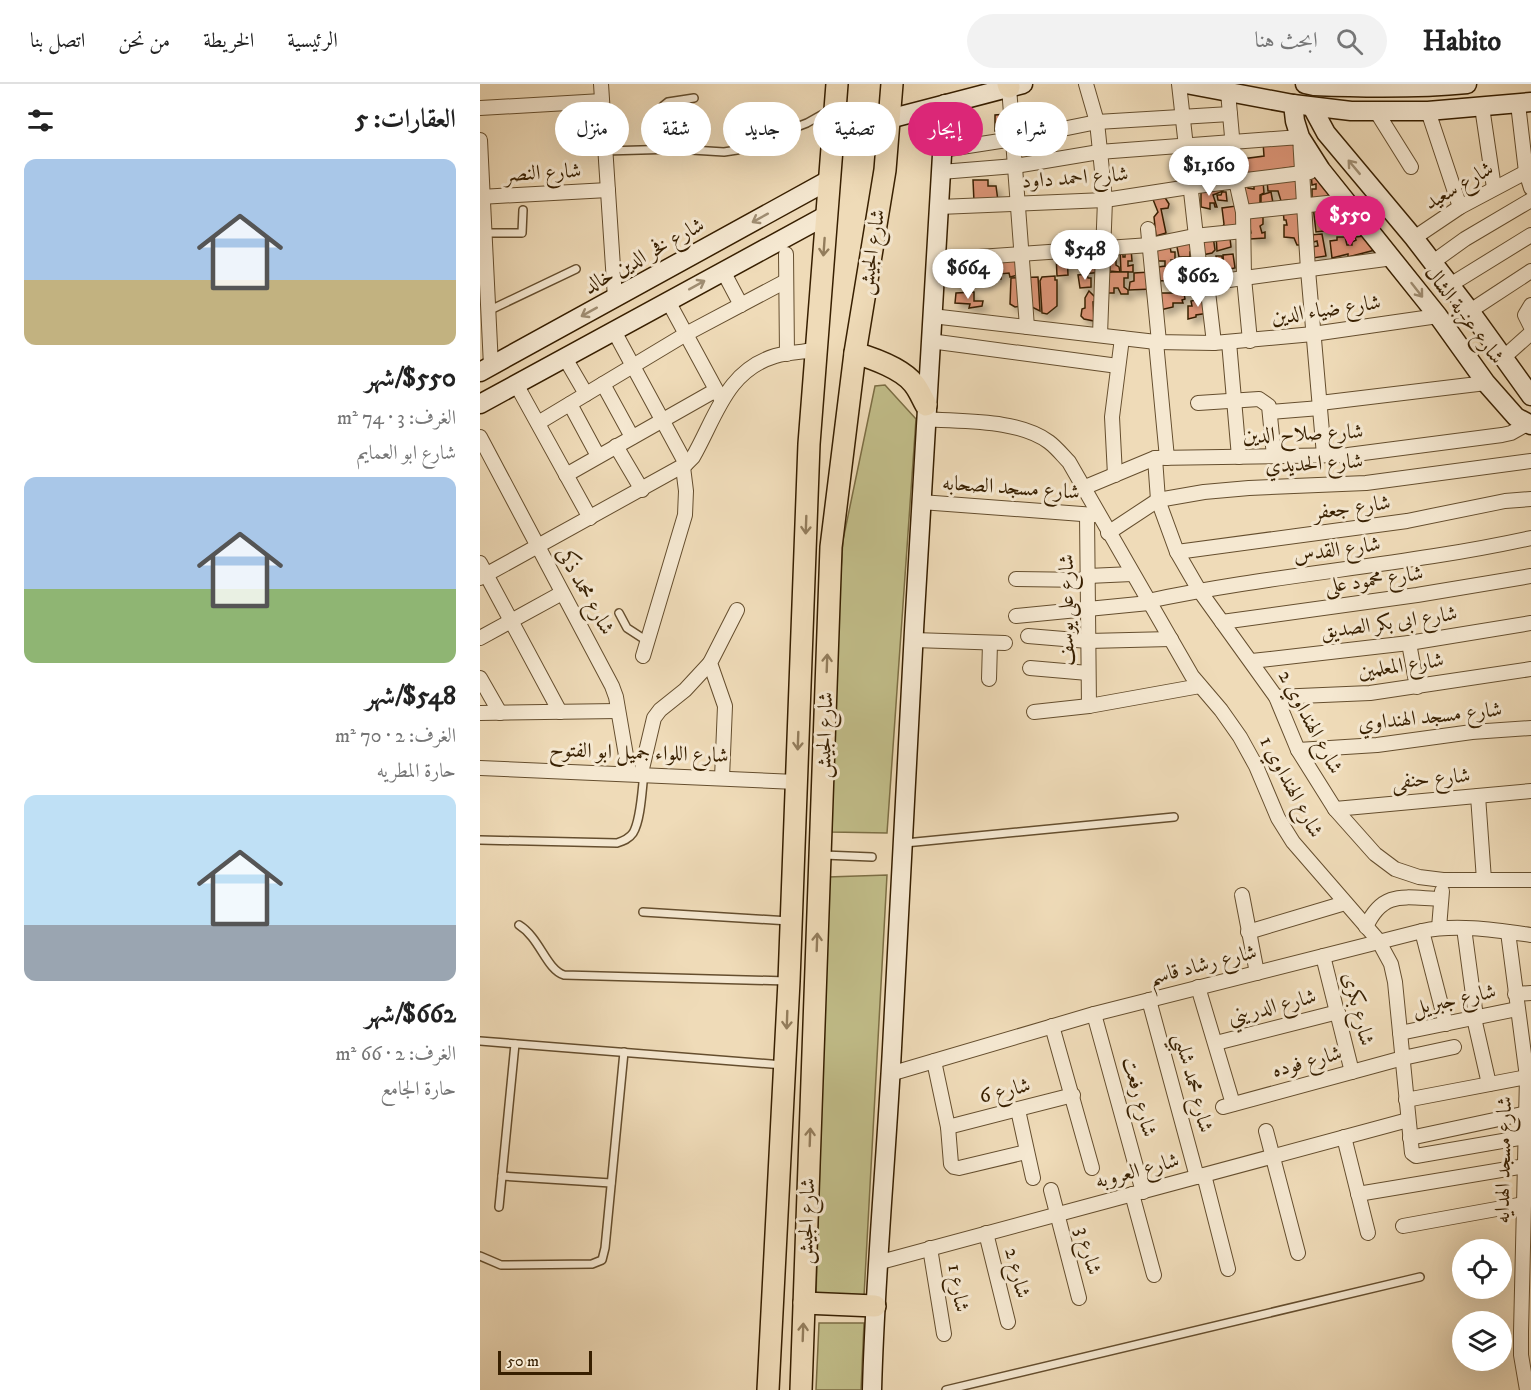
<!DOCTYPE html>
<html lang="ar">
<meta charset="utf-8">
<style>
:root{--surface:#fff;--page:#f2f2f2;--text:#222;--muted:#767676;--line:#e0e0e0;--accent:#db2777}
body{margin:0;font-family:"IM FELL DW Pica",Amiri,serif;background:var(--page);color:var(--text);direction:rtl;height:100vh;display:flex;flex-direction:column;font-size:22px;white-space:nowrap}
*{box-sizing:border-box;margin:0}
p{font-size:20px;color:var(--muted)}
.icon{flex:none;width:33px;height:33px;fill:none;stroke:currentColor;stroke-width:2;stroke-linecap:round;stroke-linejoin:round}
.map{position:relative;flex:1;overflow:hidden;direction:ltr}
.sheet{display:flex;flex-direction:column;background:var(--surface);width:480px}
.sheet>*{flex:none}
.top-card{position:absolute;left:18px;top:18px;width:570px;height:54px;direction:rtl;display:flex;gap:12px}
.buttons{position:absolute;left:972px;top:1155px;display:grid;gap:12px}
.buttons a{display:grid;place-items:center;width:60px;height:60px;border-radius:50%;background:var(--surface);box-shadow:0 6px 24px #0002;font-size:30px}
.scale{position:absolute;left:18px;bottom:15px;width:94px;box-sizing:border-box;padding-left:6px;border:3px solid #371f00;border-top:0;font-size:16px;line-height:21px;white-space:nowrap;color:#371f00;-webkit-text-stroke:4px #f5e8d1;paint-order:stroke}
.price{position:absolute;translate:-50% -51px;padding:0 14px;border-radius:21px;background:#fff;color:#222;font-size:20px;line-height:39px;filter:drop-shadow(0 2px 3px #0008)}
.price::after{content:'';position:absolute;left:50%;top:36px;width:18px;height:14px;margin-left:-9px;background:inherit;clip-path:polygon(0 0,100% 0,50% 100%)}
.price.selected{background:var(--accent);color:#fff}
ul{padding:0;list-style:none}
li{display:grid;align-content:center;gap:12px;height:318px;padding:0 24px}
li span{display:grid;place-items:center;height:186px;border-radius:12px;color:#555}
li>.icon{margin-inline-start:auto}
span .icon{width:108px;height:108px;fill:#fffc;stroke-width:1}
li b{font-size:26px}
h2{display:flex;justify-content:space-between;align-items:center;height:72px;padding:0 24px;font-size:26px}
.pill{padding:0 21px;border-radius:27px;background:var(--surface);box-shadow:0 6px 24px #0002;font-size:21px;line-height:54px}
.pill.selected{background:var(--accent);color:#fff}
header{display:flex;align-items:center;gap:36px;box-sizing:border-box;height:84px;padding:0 30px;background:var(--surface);border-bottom:2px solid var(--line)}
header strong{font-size:28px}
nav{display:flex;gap:33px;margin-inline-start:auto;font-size:21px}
.search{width:420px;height:54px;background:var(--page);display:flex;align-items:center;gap:15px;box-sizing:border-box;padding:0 21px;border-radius:33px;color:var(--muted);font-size:22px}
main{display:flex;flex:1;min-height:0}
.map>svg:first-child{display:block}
.green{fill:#c1bd89;stroke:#7c6e44;stroke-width:1.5}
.building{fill:#dc9476;stroke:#371f00;stroke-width:1.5;filter:url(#shadow)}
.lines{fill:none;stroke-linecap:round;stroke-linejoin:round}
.lane-casing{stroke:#654e2e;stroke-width:10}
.street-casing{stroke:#654e2e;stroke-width:16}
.secondary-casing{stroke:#371f00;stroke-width:21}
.primary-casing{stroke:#371f00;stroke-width:24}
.lane{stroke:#f5e8d1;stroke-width:7}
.street{stroke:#f5e8d1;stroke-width:14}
.secondary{stroke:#f5e8d1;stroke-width:18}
.primary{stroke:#efdbb8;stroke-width:21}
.oneway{stroke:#a08e73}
.oneway2{stroke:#937d5c}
.labels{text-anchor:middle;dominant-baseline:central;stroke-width:6;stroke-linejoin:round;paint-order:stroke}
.street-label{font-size:21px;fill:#371f00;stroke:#f5e8d1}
</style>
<header>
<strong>Habito</strong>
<div class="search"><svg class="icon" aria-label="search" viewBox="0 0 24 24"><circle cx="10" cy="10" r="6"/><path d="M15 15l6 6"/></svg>ابحث هنا</div>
<nav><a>الرئيسية</a><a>الخريطة</a><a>من نحن</a><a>اتصل بنا</a></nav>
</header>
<main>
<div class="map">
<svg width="1051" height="1306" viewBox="0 0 1051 1306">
<defs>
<filter id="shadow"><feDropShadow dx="5" dy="5" stdDeviation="3" flood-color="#0004"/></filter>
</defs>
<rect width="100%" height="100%" fill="#efdbb8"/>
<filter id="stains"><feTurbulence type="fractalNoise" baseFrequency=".00333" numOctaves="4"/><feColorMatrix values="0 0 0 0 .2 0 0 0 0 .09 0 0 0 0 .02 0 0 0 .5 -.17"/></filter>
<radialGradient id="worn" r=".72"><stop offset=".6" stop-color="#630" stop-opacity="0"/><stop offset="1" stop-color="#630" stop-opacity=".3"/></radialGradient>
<!-- green -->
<g class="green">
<path d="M405,301L436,335L407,749L351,748L358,532L363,456L395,302Z"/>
<path d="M407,791L384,1212L336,1213L348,793Z"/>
<path d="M339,1239H384L381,1306H336Z"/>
</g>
<!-- building -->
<g class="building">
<path d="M527,30L526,51H519L518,47H515V31Z"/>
<path d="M811,55L825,78L821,89L813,83L801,85V92L764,91L762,75L784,72L783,58Z"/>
<path d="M831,88L858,111L832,115V105H836V100L832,101Z"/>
<path d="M817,91L819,116L809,118L808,116L801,117L798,107H788L787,97Z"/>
<path d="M493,96H508V102H516L518,117L494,118Z"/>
<path d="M783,97L784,109L780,111V121L767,122L764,99H767L768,104L774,105V98Z"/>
<path d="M721,104H743V107L733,111L737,123H735L734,119H730V125L721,123Z"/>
<path d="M742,108H746L747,117L738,116L737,111H741Z"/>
<path d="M791,108L793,119L781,121V111Z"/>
<path d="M684,112L689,120L688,124L681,125L686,149L676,152L674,133L678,128L672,113Z"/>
<path d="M857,120L858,132L850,134L852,146L836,148L833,122Z"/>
<path d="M756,122L760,143L742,144L744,140L742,124Z"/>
<path d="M820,124L824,161H817L814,154L804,153V141H807L806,136H804L803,126Z"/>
<path d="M783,129V140L780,142L782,149L785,148V154L770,155L768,150L771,149L770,144L768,143L767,131Z"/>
<path d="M842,150L846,172L833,174L832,163L838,162L837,157L830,159L829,151Z"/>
<path d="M736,151L750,154L751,163L737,167Z"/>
<path d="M720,152H733L735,166L732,169L722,171Z"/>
<path d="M885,152L895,166L868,173V170L852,174L850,157L857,156V153H865L867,161H872V158L876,156L875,153Z"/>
<path d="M709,155L713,168H710V173H699L696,158Z"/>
<path d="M690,162L691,168H695V176H691L692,181L696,182L699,196L678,197V183L685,182V177H677L675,163Z"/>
<path d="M651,164L652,177H648V182L653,181V188H641L640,166L643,165V173H645V165Z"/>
<path d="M629,166H638V171H636V181L639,183L640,188L630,187Z"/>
<path d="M618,167L621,188L604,190L602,169Z"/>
<path d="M587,169L588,191L577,192L576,170Z"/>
<path d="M753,170L755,184L744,186L743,171Z"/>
<path d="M736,172H742L743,187L738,188Z"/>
<path d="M520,173L521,195H514L513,186L509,188V195L502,196L500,185L493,186L494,195L484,194V186L488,185V174Z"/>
<path d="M537,173L538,191L530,193L529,189L520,190L521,174Z"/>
<path d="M711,174L714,175L718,193L703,195L702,189H700L699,179H701L702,175Z"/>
<path d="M475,175H483L484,185H480L479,194H476Z"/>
<path d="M632,188H648V194H644V203L648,206V210H641L638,204H634V209H626L624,189Z"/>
<path d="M670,188L672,205L649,206L650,198L654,197V189Z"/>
<path d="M607,190L608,194H611V203L600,204L598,191Z"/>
<path d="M575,192V196H577V222L567,230L562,229L560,197L562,193Z"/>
<path d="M558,193L560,227L548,221L535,223L530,220L531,194Z"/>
<path d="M609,207L619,217L613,218L614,237L604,235L601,232L602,225L605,224V214Z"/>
<path d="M494,208V217H503L502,222L489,224L490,220L475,219L476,209Z"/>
<path d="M680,209H704L705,215L702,216L703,219H693V223L680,226Z"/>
<path d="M726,214L729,229L716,231V233L708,235V222H712L711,217Z"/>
</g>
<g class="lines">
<!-- lane casing -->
<g class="lane-casing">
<g id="lane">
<path d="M183,65V22L188,18L214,14"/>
<path d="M125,67L196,65L244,68L257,66L327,39L350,26"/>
<path d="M4,149H42L43,126"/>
<path d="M8,227L96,185"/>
<path d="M139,529L147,544L167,557"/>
<path d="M0,756L137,759C143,757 149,755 153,749C161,736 162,705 164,689"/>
<path d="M425,759L694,733"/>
<path d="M344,771L392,773"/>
<path d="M163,828L309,837"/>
<path d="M39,841C60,854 66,885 84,891L307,897"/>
<path d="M0,957L303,981"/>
<path d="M22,1092L131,1099"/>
<path d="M19,1123L35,960"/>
<path d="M0,1172L21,1181L112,1180L122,1176L125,1164L144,968"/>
<path d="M466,1306L940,1193"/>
</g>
</g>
<!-- street casing -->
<g class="street-casing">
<g id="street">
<path d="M121,0L135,214"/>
<path d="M606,0L617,38L625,116L620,251"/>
<path d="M699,0L721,197L727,199L913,174"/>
<path d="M529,3L547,243"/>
<path d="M748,8L756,97L763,128L764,194L770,257"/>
<path d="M1038,20L1046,88L1051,104"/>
<path d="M1002,23L1014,104"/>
<path d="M0,24L122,17"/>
<path d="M896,27L931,83"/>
<path d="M948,27L980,123"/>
<path d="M0,56L11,282"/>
<path d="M462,66L533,55L617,38L750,30"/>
<path d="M461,88L535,82L619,68L820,53L828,186L844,371"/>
<path d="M0,113L128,106"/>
<path d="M459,123L625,116L709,103L830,88"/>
<path d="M763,128L866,117"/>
<path d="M668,145L679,258"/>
<path d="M934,154L980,123L1046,88"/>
<path d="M306,170L307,270"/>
<path d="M455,176L670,161L714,152L763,147"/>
<path d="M953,178L985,155L1051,116"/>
<path d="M243,187L261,221"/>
<path d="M727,199L734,259"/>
<path d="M970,201L1051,151"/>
<path d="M188,217L240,313"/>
<path d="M1051,221L1045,231L1051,243"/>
<path d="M990,227L1051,187"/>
<path d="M452,232L676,258L734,259L833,250L958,232"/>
<path d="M134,247L206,380"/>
<path d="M450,257L638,282"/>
<path d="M676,258L687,374"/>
<path d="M749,258L759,373"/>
<path d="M85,274L106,310"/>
<path d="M1023,274L1051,249"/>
<path d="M36,300L110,434"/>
<path d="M123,300L152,353"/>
<path d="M718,319L779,315L789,322L794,372"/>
<path d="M840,319L1006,299"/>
<path d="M90,320L118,372"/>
<path d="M790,328L840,324"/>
<path d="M445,335C483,338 538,335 569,358C577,364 583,372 589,378L712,592L741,626L760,653L776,682L798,734L813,758L898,856L911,880L915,898L932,1069L936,1072L1046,1053"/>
<path d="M58,339L206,250L306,197"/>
<path d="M0,353L132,602L136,613L149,689"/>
<path d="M136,362L162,406"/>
<path d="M675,374L678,416L697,468L719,506L796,613L818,666L855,725L895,770L915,785L939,793L963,796H1051"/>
<path d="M86,391L236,306"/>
<path d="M635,391L632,333L642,254"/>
<path d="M603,404L675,374L868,371L1022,351L1031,349L1047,340"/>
<path d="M441,418L615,431"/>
<path d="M607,431L609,622"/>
<path d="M628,449L678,416L724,408L769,404L886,399L1051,377"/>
<path d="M697,468L927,437L1025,417L1051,415"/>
<path d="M0,479L80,628"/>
<path d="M608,492L652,490"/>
<path d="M0,494L206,380L213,373C236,333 246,287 295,272C308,268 323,268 336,266"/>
<path d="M536,495L608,496"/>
<path d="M668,517C794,490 924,482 1051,454"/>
<path d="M536,532L669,519"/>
<path d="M742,538L937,511L1051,492"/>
<path d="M548,552L608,557L691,555"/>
<path d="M0,554L82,509"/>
<path d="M434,556L525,559"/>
<path d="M929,559L937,603"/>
<path d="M163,572L205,431L206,407L203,383"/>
<path d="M772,577L929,559L1051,539"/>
<path d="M550,584L608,589"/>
<path d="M0,594L20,629"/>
<path d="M509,595L510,559"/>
<path d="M796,613L890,609L1051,585"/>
<path d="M554,628L609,622L720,602"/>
<path d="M0,629L138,627"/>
<path d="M818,666L897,661L992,648L1051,644"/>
<path d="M0,684L316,698"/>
<path d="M161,689L174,634L180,626L205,606L230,579"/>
<path d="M242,694L245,622L230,579L257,526"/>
<path d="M998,712L1004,796"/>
<path d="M855,725L1051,707"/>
<path d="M762,811L777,889"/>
<path d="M886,843C903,805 926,814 961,815"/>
<path d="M959,844L962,807"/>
<path d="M984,844L996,933"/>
<path d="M942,847L966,940"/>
<path d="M768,848L865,819"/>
<path d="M1028,848L1047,993L1041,1248V1271L1047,1306"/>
<path d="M843,872L872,988"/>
<path d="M718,903L753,1020"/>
<path d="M1035,910L1051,909"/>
<path d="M669,916L717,1093"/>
<path d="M614,930L663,1108"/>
<path d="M994,934L1009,1000"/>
<path d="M572,942L612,1084"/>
<path d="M920,949L1037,925"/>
<path d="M736,959L858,928"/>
<path d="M454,977L468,1043L471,1080L474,1083L479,1084L546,1068"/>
<path d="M410,990L614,930L942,847C977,840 1015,846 1051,851"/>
<path d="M926,1016L1047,993"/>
<path d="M743,1023L923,974L974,963"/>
<path d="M538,1026L553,1094"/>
<path d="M468,1043L593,1011"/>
<path d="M786,1047L818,1169"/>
<path d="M864,1053L888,1149"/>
<path d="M930,1054L1047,1029"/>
<path d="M724,1091L748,1185"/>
<path d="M571,1106L599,1214"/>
<path d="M652,1110L674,1191"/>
<path d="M878,1110L1051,1081"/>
<path d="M923,1142L1044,1120"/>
<path d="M506,1149L528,1238"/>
<path d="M450,1164L464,1250"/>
<path d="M397,1179L928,1036"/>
</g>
</g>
<!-- secondary casing -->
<g class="secondary-casing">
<g id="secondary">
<path d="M706,0L813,20L871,27H948L1051,18"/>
<path d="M825,0L834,2C885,4 936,5 987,0"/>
<path d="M813,20L815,37L820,53L841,86L958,232L1006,299L1036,333L1051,341"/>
<path d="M832,23L846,49L934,154L990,227L1051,312"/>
<path d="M409,35L543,0"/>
<path d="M0,288L349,96"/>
<path d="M0,320L347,131"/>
<path d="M392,1306C395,1192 406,1078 412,964C428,649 445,335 465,20"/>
</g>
</g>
<!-- primary casing -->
<g class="primary-casing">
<g id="primary">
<path d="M528,0L529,3"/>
<path d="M375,269C392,274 423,285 434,300C439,306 442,314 446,321"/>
<path d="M324,1219L395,1222"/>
<path d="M288,1306L309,897L329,360L357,0"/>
<path d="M321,1306L351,463L375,269L405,86L412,0"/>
</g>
</g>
<!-- lane -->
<use href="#lane" class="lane"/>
<!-- street -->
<use href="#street" class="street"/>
<!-- secondary -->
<use href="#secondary" class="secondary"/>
<!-- primary -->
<use href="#primary" class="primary"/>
</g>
<!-- one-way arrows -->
<defs><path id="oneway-shaft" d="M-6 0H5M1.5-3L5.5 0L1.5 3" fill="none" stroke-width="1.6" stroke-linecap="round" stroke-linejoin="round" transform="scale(1.5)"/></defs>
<g class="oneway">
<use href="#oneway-shaft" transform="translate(874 83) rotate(-130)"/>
<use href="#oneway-shaft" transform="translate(280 134) rotate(151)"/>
<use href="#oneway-shaft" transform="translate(217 201) rotate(-29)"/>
<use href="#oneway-shaft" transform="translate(937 206) rotate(52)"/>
<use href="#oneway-shaft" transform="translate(109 228) rotate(151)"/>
</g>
<g class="oneway2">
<use href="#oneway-shaft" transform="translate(344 163) rotate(94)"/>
<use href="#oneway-shaft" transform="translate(326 441) rotate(92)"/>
<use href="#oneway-shaft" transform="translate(347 579) rotate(-88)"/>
<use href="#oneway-shaft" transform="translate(318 657) rotate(92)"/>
<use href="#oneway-shaft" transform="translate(337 858) rotate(-88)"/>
<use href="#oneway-shaft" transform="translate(307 936) rotate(92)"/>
<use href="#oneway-shaft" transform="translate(330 1053) rotate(-88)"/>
<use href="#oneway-shaft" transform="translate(323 1248) rotate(-88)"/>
</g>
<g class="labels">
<!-- street labels -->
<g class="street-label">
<text transform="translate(63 89) rotate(-3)">شارع النصر</text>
<text transform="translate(595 94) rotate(-4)">شارع احمد داود</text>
<text transform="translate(979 102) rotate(-30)">شارع سعيد</text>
<text transform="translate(392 168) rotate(-81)">شارع الجيش</text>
<text transform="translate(164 172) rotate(-29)">شارع فخر الدين خالد</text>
<text transform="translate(846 226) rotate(-8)">شارع ضياء الدين</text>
<text transform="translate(984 231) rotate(53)">شارع عزبة الشال</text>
<text transform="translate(823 350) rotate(-2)">شارع صلاح الدين</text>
<text transform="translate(834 380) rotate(-3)">شارع الحديدي</text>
<text transform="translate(531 404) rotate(4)">شارع مسجد الصحابه</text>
<text transform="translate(872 424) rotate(-8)">شارع جعفر</text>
<text transform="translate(857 466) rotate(-8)">شارع القدس</text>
<text transform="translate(894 496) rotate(-8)">شارع محمود على</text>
<text transform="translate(105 507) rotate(61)">شارع محمد ذكى</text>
<text transform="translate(587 526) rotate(-90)">شارع على يوسف</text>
<text transform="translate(909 539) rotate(-8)">شارع ابى بكر الصديق</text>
<text transform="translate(921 582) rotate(-8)">شارع المعلمين</text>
<text transform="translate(950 633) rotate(-6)">شارع مسجد الهنداوي</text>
<text transform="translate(830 638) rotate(62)">شارع الهنداوي 2</text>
<text transform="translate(345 651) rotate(-88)">شارع الجيش</text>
<text transform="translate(159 669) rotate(2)">شارع اللواء جميل ابو الفتوح</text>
<text transform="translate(951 695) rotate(-5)">شارع حنفى</text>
<text transform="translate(811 703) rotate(62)">شارع الهنداوي 1</text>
<text transform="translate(723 881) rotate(-14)">شارع رشاد قاسم</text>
<text transform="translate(974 916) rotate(-12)">شارع جبريل</text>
<text transform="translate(792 923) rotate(-14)">شارع الدريني</text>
<text transform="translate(878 925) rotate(76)">شارع بكرى</text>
<text transform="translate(827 978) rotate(-15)">شارع فوده</text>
<text transform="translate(713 999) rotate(75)">شارع محمد شلبي</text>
<text transform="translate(525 1007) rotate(-14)">شارع 6</text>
<text transform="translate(659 1013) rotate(75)">شارع رفعت</text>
<text transform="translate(1024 1076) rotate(-89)">شارع مسجد الهدايه</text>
<text transform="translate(657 1087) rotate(-15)">شارع العروبه</text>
<text transform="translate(327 1137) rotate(-88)">شارع الجيش</text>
<text transform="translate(608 1167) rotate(75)">شارع 3</text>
<text transform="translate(537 1189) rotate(76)">شارع 2</text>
<text transform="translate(478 1204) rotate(81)">شارع 1</text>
</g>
</g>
<rect width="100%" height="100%" filter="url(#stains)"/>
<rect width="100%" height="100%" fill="url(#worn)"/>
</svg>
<div class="buttons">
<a><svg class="icon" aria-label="locate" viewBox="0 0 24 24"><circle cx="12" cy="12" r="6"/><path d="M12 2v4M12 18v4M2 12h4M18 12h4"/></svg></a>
<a><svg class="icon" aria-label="layers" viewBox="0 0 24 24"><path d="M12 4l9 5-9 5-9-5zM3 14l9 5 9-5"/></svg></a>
</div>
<div class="scale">50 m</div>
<b class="price" style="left:729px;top:113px">$1,160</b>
<b class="price selected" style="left:870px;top:163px">$550</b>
<b class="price" style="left:605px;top:197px">$548</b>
<b class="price" style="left:488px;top:216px">$664</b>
<b class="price" style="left:718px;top:224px">$662</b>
<div class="top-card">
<a class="pill">شراء</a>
<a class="pill selected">إيجار</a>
<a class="pill">تصفية</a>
<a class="pill">جديد</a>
<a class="pill">شقة</a>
<a class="pill">منزل</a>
</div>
</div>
<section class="sheet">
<h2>العقارات: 5<svg class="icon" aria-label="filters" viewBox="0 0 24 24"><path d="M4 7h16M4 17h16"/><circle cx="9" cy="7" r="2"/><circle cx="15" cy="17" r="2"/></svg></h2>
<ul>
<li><span style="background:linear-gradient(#a9c7e8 65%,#c2b280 0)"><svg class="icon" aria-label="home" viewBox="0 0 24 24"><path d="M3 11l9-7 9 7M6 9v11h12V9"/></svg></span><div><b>$550/شهر</b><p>الغرف: 3 · 74 m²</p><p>شارع ابو العمايم</p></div></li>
<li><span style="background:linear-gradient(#a9c7e8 60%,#8fb573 0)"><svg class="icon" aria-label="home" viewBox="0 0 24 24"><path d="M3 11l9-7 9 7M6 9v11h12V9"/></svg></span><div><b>$548/شهر</b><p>الغرف: 2 · 70 m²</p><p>حارة المطريه</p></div></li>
<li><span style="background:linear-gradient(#bfe0f5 70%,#9aa5b1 0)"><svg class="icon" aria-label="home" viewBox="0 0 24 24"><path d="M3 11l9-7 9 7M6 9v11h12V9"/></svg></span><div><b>$662/شهر</b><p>الغرف: 2 · 66 m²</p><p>حارة الجامع</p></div></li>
</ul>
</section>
</main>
